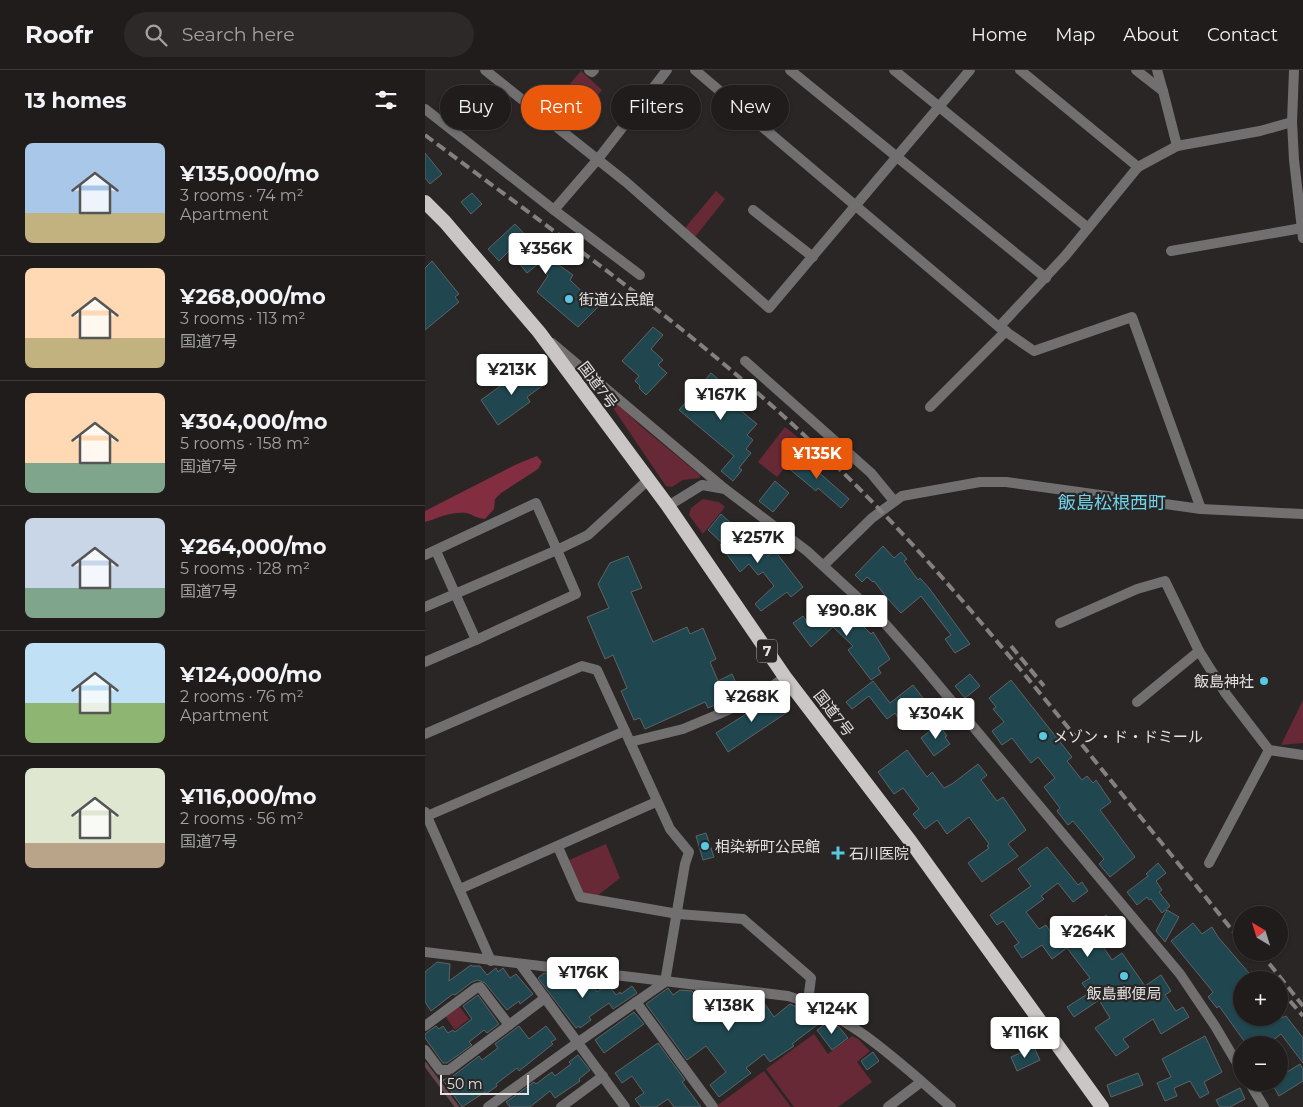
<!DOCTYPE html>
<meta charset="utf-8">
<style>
:root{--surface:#201c1c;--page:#2d2929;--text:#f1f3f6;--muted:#a2a1a3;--line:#3d3a3b;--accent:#ea580c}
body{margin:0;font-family:Montserrat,"Noto Sans JP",sans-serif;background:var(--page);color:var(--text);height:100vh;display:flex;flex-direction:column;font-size:19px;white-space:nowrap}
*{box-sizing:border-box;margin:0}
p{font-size:16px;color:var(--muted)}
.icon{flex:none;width:28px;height:28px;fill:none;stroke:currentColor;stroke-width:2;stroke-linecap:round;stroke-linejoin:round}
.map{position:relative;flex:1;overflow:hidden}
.drawer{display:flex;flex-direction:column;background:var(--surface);width:425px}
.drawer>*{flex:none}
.guide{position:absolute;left:15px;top:15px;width:475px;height:45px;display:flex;gap:10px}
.needle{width:32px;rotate:322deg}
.buttons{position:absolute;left:808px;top:836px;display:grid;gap:10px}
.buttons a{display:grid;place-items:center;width:55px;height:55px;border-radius:50%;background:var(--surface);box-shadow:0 1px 4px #0004,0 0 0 1px var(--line);font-size:25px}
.scale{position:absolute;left:15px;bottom:12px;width:89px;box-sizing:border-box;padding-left:5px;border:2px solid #e4e1e1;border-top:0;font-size:14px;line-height:18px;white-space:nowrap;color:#e4e1e1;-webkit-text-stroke:4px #2a2626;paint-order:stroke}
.price{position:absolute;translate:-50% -42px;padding:0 11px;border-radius:5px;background:#fff;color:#222;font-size:16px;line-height:32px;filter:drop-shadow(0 1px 2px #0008)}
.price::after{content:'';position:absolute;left:50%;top:30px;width:15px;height:11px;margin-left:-8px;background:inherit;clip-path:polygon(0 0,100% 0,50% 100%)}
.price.current{background:var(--accent);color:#fff}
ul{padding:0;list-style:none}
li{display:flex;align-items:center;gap:15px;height:125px;padding:0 25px}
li+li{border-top:1px solid var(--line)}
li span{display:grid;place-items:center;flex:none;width:140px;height:100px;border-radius:8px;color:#555}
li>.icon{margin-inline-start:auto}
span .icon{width:60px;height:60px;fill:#fffc;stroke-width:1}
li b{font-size:21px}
h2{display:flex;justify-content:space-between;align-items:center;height:60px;padding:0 25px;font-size:21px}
.pill{padding:0 18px;border-radius:22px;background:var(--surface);box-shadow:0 1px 4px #0004,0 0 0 1px var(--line);font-size:18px;line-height:45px}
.pill.current{background:var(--accent);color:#fff}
header{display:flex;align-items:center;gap:30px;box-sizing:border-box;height:70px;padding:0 25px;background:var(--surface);border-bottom:1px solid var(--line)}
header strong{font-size:24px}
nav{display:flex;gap:28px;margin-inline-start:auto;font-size:18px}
.search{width:350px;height:45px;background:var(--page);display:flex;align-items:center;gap:12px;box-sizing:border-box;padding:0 18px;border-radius:28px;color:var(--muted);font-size:19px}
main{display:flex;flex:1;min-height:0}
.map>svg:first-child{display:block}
.green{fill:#682936}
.forest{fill:#822d40}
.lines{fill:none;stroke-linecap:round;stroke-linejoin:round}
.stream{stroke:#65464d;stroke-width:4}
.building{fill:#204750;stroke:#5e6364}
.minor{stroke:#716f6f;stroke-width:10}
.tertiary{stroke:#716f6f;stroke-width:10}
.trunk{stroke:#cbc6c6;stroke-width:14}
.rail{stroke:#848080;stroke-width:4;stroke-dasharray:10 5;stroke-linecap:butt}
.poi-dot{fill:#57c9e2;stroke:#2a2626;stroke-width:2}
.labels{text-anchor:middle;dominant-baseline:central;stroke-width:4.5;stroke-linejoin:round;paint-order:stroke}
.shield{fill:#2a2626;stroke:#aca9a9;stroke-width:1}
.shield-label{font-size:14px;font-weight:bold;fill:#e4e1e1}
.poi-label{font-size:15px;fill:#e4e1e1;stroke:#2a2626;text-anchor:start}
.street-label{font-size:15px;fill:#e4e1e1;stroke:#2a2626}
.quarter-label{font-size:18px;fill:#6ed3ea;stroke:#2a2626}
</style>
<header>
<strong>Roofr</strong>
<div class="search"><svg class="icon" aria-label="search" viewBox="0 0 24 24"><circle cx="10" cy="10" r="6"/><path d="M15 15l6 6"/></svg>Search here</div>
<nav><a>Home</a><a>Map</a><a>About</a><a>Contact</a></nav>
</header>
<main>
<section class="drawer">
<h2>13 homes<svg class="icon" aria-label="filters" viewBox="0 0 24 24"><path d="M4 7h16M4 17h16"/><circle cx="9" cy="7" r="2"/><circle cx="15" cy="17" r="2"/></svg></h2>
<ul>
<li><span style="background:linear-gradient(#a9c7e8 70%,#c2b280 0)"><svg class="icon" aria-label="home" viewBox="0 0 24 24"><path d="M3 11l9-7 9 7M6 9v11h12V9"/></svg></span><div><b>¥135,000/mo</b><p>3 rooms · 74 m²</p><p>Apartment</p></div></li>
<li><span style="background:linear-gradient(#ffd9b3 70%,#c2b280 0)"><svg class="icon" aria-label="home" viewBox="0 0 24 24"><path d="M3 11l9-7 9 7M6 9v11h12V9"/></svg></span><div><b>¥268,000/mo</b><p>3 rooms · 113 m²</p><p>国道7号</p></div></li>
<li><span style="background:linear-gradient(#ffd9b3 70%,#7fa58c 0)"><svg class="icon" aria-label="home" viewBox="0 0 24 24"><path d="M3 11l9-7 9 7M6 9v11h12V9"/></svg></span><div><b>¥304,000/mo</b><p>5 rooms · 158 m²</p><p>国道7号</p></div></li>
<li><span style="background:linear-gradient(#c9d6e8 70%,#7fa58c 0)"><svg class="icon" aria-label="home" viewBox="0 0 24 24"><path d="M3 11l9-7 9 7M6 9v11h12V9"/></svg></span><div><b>¥264,000/mo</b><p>5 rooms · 128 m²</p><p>国道7号</p></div></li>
<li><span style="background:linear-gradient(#bfe0f5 60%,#8fb573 0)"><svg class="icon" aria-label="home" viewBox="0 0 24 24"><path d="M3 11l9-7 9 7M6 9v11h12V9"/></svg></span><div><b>¥124,000/mo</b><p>2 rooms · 76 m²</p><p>Apartment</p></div></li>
<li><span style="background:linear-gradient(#dfe7d0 75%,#b9a48a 0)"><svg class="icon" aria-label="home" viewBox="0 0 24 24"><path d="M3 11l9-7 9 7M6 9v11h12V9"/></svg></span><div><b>¥116,000/mo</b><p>2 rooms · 56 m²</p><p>国道7号</p></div></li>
</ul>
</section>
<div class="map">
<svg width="878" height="1037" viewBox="0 0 878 1037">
<rect width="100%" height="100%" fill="#2a2626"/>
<!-- green -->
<g class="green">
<path d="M156,1L177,20L161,39L139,21Z"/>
<path d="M291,121L300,129L270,167L260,158Z"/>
<path d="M185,330H188L218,358L275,405V408L258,410L247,417L241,416L184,332Z"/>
<path d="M360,357L380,373L352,407L333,392Z"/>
<path d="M278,429L294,432L300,437L278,464L264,445L266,438Z"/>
<path d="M878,630V673L856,675Z"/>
<path d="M181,774L195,808L172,826L158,823L144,790Z"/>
<path d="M34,936L44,949L30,960L20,946Z"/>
<path d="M389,964L403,984L427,966L433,969L445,981L432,992L447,1012L413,1037H369L341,999Z"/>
<path d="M339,1001L366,1037H290Z"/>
</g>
<!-- forest -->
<path class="forest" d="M112,386L117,392L113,399L76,423L70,429L69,439L60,449C50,448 47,444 41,443C27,441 13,448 0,452V441L92,394Z"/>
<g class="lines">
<!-- stream -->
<path class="stream" d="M0,994L32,1037"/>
</g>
<!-- building -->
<g class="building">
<path d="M0,83L17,104L5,114L0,108Z"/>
<path d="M47,123L57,134L46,144L36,132Z"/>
<path d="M90,154L109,174L113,171L131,193L148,205L145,210L173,237L153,257L112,222L123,206L113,194L102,203L84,181L74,191L63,179Z"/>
<path d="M7,191L34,224L30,227L34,232L0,260V198Z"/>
<path d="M228,257L238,265L226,279L238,290L233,295L242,303L221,325L214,318L215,316L210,311L214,306L197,291Z"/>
<path d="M103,296L117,316L102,327L105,332L73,355L56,330Z"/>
<path d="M286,303L308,322L302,329L332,354L322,365L328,370L321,379L326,383L314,398L317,400L308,411L296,401L309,386L254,340Z"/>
<path d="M373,384L424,429L416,438L393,418L391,421L362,397Z"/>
<path d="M350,411L364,423L348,442L334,431Z"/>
<path d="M296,444L309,456L301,465L316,484L331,472L343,486L350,481L378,517L366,527L362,522L336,541L330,534L349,516L338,502L333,505L324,494L315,502L295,475L297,473L283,460Z"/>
<path d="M458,476L469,488L476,482L482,489L479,491L493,510L495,508L504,518L545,574L530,583L520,569L526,565L496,526L476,543L462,528L449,511L448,512L442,507L437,512L430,505Z"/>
<path d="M203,486L217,518L206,522L228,572L262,557L265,564L278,558L291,589L285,592L293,611L307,604L316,624L283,638L280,632L220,659L215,648L209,650L196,621L202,618L188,585L180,589L162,547L184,538L173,514L185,493Z"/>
<path d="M413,528L425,539L423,541L446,564L448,562L465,589L453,598L456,603L446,610L423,580L428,576L408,557L386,577L368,553L378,546L385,556Z"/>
<path d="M545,604L555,616L540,628L530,616Z"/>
<path d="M586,610L647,687L642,691L657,710L662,706L668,713L671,710L686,732L675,740L710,787L685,807L674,794L679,789L666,773L648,751L643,755L632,741L635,738L619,717L630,708L613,687L606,693L587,668L577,675L567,661L579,652L568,639L571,637L564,628Z"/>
<path d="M448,611L465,633L488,615L501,632L475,651L470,643L462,649L444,626L427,639L421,632Z"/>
<path d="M353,624L364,641L303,682L291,663Z"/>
<path d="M513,654L522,666L520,667L525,674L509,686L496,668Z"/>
<path d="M482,680L502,707L507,702L519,718L527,714L553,694L562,705L556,710L572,731L578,727L601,760L583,774L593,786L557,812L543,793L564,778L562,776L564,774L544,747L522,764L512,750L500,759L488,744L494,739L478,718L469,724L453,702Z"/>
<path d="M281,763L289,787L278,790L271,766Z"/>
<path d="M622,777L653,815L657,812L663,821L648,832L633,813L616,826L619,829L601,842L614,859L621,855L626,863L645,848L651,856L661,849L667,856L681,845L689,856L673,869L687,890L697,883L720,916L736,905L746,921L740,925L751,941L758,937L764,947L736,964L728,949L698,969L704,977L691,986L670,958L685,948L674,930L649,947L642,937L664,923L657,913L665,908L642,878L627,889L617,875L597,888L589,876L594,873L578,851L572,855L565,845L606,816L593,799Z"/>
<path d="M733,793L741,803L731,811L737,820L734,822L745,836L737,843L726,829L724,830L722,827L712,835L702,822L723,806L721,804Z"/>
<path d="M742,840L754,847L740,872L731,861Z"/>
<path d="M768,853L777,864L787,857L793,867L830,910H816V948H856L861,946L878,968V993L856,964L842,975H822L794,936L792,938L783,927L788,922L746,871Z"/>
<path d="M12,892L25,894L24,911L46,895L47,896H55L62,905L71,898L73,902L78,898L85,908L91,904L108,924L95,934L94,931L82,940L60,913L53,910L47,912L30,925L28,924L6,941L0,932V902Z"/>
<path d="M119,903L123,904L128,911L132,908L137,916L144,911L149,918L159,910L165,912L172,922L183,914L191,925L195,922L196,924L207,916L212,923L188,939L184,933L164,947L166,950L155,958L154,956L151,958L113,908Z"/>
<path d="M243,918L248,925L255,920L267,921L286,947L312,927H317L326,938L337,930L349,947L365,934L374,938L379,944L382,942L392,955L367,974L369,976L345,992L339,984L321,998L326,1003L294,1027L285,1015L301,1002L281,976L262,990L221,934Z"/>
<path d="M53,925L74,954L62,963L59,960L44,972L47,975L22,993H18L0,968V964L11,956L14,959L18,956L23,963L28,960L30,962L47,949L38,936Z"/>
<path d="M209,942L219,954L179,983L170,970Z"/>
<path d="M404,951L408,955L414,957L423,968L407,980L392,960Z"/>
<path d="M94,956L104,969L121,956L131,969L126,972L128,974L94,1001L92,998L71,1014L72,1016L61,1024L60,1022L37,1037L18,1010L28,1006L54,986L57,990L73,978L70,974Z"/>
<path d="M780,966L797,1002L779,1012L784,1023L775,1028L765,1011L749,1018L752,1026L740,1031L732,1013L746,1007L737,989Z"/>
<path d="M233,973L260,1010L257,1012L276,1037H249L243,1029L231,1037H216L210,1029L219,1023L207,1006L197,1013L190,1003Z"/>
<path d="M609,977L615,990L592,1001L586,987Z"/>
<path d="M448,982L454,991L442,1000L436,991Z"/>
<path d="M153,985L165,1000L154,1009L155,1011L130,1028L125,1021L105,1037H85L81,1032L109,1012L111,1014L127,1002L130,1006L146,994L144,992Z"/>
<path d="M875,994L878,999V1011L854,1026L846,1012H854V1007Z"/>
<path d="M713,1003L718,1015L686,1027L682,1015Z"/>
<path d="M815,1018L820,1029L805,1037H795L791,1030Z"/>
</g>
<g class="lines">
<!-- minor -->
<g class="minor">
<path d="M60,0L201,112L344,238L545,0"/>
<path d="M164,0L167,2L169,0"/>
<path d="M270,0L574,257L641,185L713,97L752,76L835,61L867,52"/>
<path d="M365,0L621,208"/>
<path d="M469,0L663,158"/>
<path d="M711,0L738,21L752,76"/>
<path d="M732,0L738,21"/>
<path d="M869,0L867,52L869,90L878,168"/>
<path d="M0,39L129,140L215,205"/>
<path d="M129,140L173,89L242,0"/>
<path d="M328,140L388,187"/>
<path d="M746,181L877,158"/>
<path d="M574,257L609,281L707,247L776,439"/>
<path d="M127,273L300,419"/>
<path d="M320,291L446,403L469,431"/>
<path d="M505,337L581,261"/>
<path d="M0,485L111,433L132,480L163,465L223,410"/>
<path d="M399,495L447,448L477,426L555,412H581L776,439L878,444"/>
<path d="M0,537L132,480L151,524L51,570L11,481"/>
<path d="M635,553L712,519L740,511L774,581L801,624L844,680L878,685"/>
<path d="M0,592L51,570"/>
<path d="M712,632L774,581"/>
<path d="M0,664L157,596L172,600L245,759L264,782L260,794L240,912L152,973L63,1037"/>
<path d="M205,672L258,659L294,644L332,627L360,607"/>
<path d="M0,742L66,891"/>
<path d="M2,746L200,661"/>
<path d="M133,777L155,827L253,844L318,849L386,908L383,931"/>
<path d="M784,793L844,680"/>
<path d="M35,819L231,732"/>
<path d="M0,882L363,926C424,943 478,996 526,1037"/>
<path d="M95,894L200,1037"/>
<path d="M211,932L288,1037"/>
<path d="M0,956L51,918L55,917L84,955"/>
<path d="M0,980L15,1000H24L120,928"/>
<path d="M136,1037L178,1006"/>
<path d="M463,1037L496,1012"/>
</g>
<!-- tertiary -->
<g class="tertiary">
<path d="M595,0L713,97"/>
<path d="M243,436L277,415L300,419L382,481L456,549L494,592L755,904L790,956L816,1000"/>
<path d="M824,1012L839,1037"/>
</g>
<!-- trunk -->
<path class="trunk" d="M0,132L20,152L114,262L243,436L360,607L486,772L677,1037"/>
<!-- rail -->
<g class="rail">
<path d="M0,65C137,168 279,267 402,387C489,470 565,562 641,655C699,727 758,799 816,871"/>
<path d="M586,576L619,616"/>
<path d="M835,882L878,936"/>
<path d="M865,931L878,946"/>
</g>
</g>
<!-- markers -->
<g class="poi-dot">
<circle cx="144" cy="229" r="5"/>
<circle cx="839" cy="611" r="5"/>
<circle cx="618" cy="666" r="5"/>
<circle cx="280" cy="776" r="5"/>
<path d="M410.5 775.5h5v5h5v5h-5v5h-5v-5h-5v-5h5z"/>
<circle cx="699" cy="906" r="5"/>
</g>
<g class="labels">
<!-- shield labels -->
<rect class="shield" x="332" y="569.5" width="20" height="23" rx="4"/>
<g class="shield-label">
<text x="342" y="581">7</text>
</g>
<!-- poi labels -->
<g class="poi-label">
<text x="154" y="229">街道公民館</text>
<text x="829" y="611" text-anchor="end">飯島神社</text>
<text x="628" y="666">メゾン・ド・ドミール</text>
<text x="290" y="776">相染新町公民館</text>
<text x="424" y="783">石川医院</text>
<text x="699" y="923" text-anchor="middle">飯島郵便局</text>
</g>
<!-- street labels -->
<g class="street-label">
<text transform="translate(173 315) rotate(53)">国道7号</text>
<text transform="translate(409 643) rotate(52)">国道7号</text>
</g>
<!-- quarter labels -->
<g class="quarter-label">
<text x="687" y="433">飯島松根西町</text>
</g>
</g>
</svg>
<div class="buttons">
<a><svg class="needle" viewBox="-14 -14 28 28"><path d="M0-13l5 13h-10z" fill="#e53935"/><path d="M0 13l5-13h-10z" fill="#a2a1a3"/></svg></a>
<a>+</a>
<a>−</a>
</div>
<div class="scale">50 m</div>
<b class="price" style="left:121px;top:205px">¥356K</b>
<b class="price" style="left:87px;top:326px">¥213K</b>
<b class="price" style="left:296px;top:351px">¥167K</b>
<b class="price current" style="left:392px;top:410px">¥135K</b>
<b class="price" style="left:333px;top:494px">¥257K</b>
<b class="price" style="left:422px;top:567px">¥90.8K</b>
<b class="price" style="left:327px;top:653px">¥268K</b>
<b class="price" style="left:511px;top:670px">¥304K</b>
<b class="price" style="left:663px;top:888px">¥264K</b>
<b class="price" style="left:158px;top:929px">¥176K</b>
<b class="price" style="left:304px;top:962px">¥138K</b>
<b class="price" style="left:407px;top:965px">¥124K</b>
<b class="price" style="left:600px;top:989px">¥116K</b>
<div class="guide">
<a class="pill">Buy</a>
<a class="pill current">Rent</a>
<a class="pill">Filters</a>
<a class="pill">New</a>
</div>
</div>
</main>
